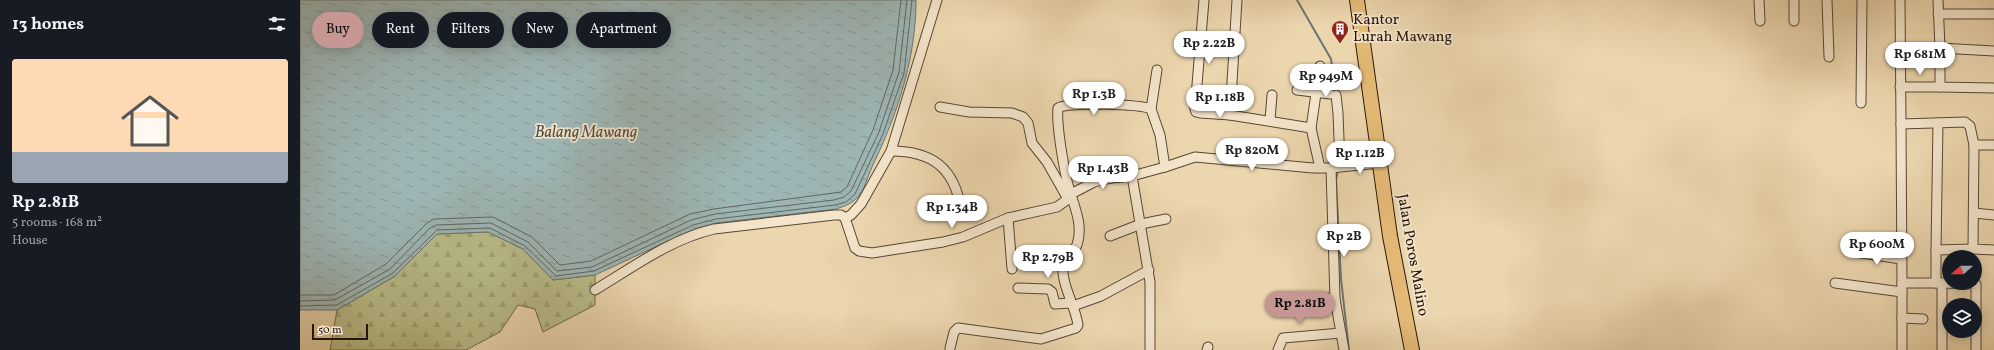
<!DOCTYPE html>
<meta charset="utf-8">
<style>
:root{--surface:#171b24;--page:#20242c;--text:#f1f3f6;--muted:#9ea1a6;--line:#363941;--accent:#c59692}
body{margin:0;font-family:Vollkorn,serif;background:var(--page);color:var(--text);height:100vh;display:flex;flex-direction:column;font-size:15px;white-space:nowrap}
*{box-sizing:border-box;margin:0}
p{font-size:13px;color:var(--muted)}
.icon{flex:none;width:22px;height:22px;fill:none;stroke:currentColor;stroke-width:2;stroke-linecap:round;stroke-linejoin:round}
.map{position:relative;flex:1;overflow:hidden}
.side{display:flex;flex-direction:column;background:var(--surface);width:300px}
.side>*{flex:none}
.banner{position:absolute;left:12px;top:12px;width:380px;height:36px;display:flex;gap:8px}
.needle{width:26px;rotate:249deg}
.fabs{position:absolute;left:1642px;top:250px;display:grid;gap:8px}
.fabs a{display:grid;place-items:center;width:40px;height:40px;border-radius:50%;background:var(--surface);box-shadow:0 2px 10px #0003;font-size:20px}
.scale{position:absolute;left:12px;bottom:10px;width:56px;box-sizing:border-box;padding-left:4px;border:2px solid #26160c;border-top:0;font-size:11px;line-height:14px;white-space:nowrap;color:#26160c;-webkit-text-stroke:3px #f3e4ca;paint-order:stroke}
.price{position:absolute;translate:-50% -34px;padding:0 9px;border-radius:14px;background:#fff;color:#222;font-size:13px;line-height:26px;filter:drop-shadow(0 1px 2px #0008)}
.price::after{content:'';position:absolute;left:50%;top:24px;width:12px;height:9px;margin-left:-6px;background:inherit;clip-path:polygon(0 0,100% 0,50% 100%)}
.price.on{background:var(--accent);color:#111}
ul{padding:0;list-style:none}
li{display:grid;align-content:center;gap:8px;height:212px;padding:0 12px}
li+li{border-top:1px solid var(--line)}
li span{display:grid;place-items:center;height:124px;border-radius:4px;color:#555}
li>.icon{margin-inline-start:auto}
span .icon{width:72px;height:72px;fill:#fffc;stroke-width:1}
li b{font-size:17px}
h2{display:flex;justify-content:space-between;align-items:center;height:48px;padding:0 12px;font-size:17px}
.chip{padding:0 14px;border-radius:18px;background:var(--surface);box-shadow:0 2px 10px #0003;font-size:14px;line-height:36px}
.chip.on{background:var(--accent);color:#111}
main{display:flex;flex:1;min-height:0}
.map>svg:first-child{display:block}
.forest{fill:url(#forest-firs);stroke:#706a4a}
.water{fill:url(#water-ripples);stroke:#6d7671}
.lines{fill:none;stroke-linecap:round;stroke-linejoin:round}
.shore{stroke:#626660;stroke-width:1}
.stream{stroke:#6d7671;stroke-width:2}
.street-casing{stroke:#584634;stroke-width:11}
.primary-casing{stroke:#26160c;stroke-width:16}
.street{stroke:#f3e4ca;stroke-width:9}
.primary{stroke:#e6bb77;stroke-width:14}
.labels{text-anchor:middle;dominant-baseline:central;stroke-width:3.5;stroke-linejoin:round;paint-order:stroke}
.poi-label{font-size:15px;fill:#26160c;stroke:#f3e4ca;text-anchor:start}
.street-label{font-size:15px;fill:#26160c;stroke:#f3e4ca}
.water-label{font-size:16px;font-style:italic;fill:#504e47;stroke:#f3e4ca}
</style>
<main>
<section class="side">
<h2>13 homes<svg class="icon" aria-label="filters" viewBox="0 0 24 24"><path d="M4 7h16M4 17h16"/><circle cx="9" cy="7" r="2"/><circle cx="15" cy="17" r="2"/></svg></h2>
<ul>
<li><span style="background:linear-gradient(#ffd9b3 75%,#9aa5b1 0)"><svg class="icon" aria-label="home" viewBox="0 0 24 24"><path d="M3 11l9-7 9 7M6 9v11h12V9"/></svg></span><div><b>Rp 2.81B</b><p>5 rooms · 168 m²</p><p>House</p></div></li>
</ul>
</section>
<div class="map">
<svg width="1694" height="350" viewBox="0 0 1694 350">
<defs>
<pattern id="forest-firs" width="22" height="20" patternUnits="userSpaceOnUse"><rect width="22" height="20" fill="#b9bd89"/><path d="M5 1l3.5 6h-7zM16 11l3.5 6h-7z" fill="#9fa275"/></pattern>
<pattern id="water-ripples" width="26" height="14" patternUnits="userSpaceOnUse"><rect width="26" height="14" fill="#9db6b5"/><path d="M2 4q2-2 4 0t4 0M15 11q2-2 4 0t4 0" fill="none" stroke="#879c9a"/></pattern>
</defs>
<rect width="100%" height="100%" fill="#ecd6ae"/>
<filter id="stains"><feTurbulence type="fractalNoise" baseFrequency=".005" numOctaves="4"/><feColorMatrix values="0 0 0 0 .2 0 0 0 0 .09 0 0 0 0 .02 0 0 0 .5 -.17"/></filter>
<radialGradient id="worn" r=".72"><stop offset=".6" stop-color="#630" stop-opacity="0"/><stop offset="1" stop-color="#630" stop-opacity=".3"/></radialGradient>
<!-- forest -->
<path class="forest" d="M188,232L223,249L253,280L295,275V305L243,332L235,309L218,305L200,332L166,350H30L37,310L95,276L137,234Z"/>
<!-- water -->
<path class="water" d="M0,0H616C616,59 597,115 572,167C568,176 564,191 557,198C551,204 545,206 536,209L416,223L394,229L295,275L253,280L223,249L188,232L137,234L95,276L37,310H0Z"/>
<g class="lines">
<!-- shore -->
<g class="shore">
<path d="M0,295H34L86,264L127,223L134,219L193,217L232,237L260,265L291,261L390,214L414,209L541,192L547,187L573,130L593,70L601,0"/>
<path d="M0,301L35,300L90,269L130,228L136,225L191,223L228,242L257,271L292,267L391,220L415,214L534,200L544,197L551,191L579,132L599,72L607,0"/>
<path d="M0,306L37,305L93,273L137,230L190,228L225,246L256,276L294,271L393,225L416,219L535,205L546,202L555,194L583,134L604,73L612,0"/>
</g>
<!-- stream -->
<g class="stream">
<path d="M997,0L1031,59L1036,92"/>
<path d="M1038,170L1036,180L1041,279L1049,350"/>
</g>
<!-- street casing -->
<g class="street-casing">
<g id="street">
<path d="M904,0L895,109L896,112L900,113L930,115"/>
<path d="M937,0L930,115L1011,128L1020,168"/>
<path d="M1459,0L1460,21"/>
<path d="M1494,0V21"/>
<path d="M1527,0L1529,57"/>
<path d="M1600,0L1601,124L1665,122L1670,126L1674,145"/>
<path d="M1638,0L1640,48L1694,51"/>
<path d="M1638,14H1694"/>
<path d="M1640,48V87L1694,88"/>
<path d="M1600,87H1640"/>
<path d="M997,90L1030,94"/>
<path d="M1036,95L1038,113L1040,166"/>
<path d="M1561,103L1562,0"/>
<path d="M640,107L669,112L712,113L723,117L728,123L732,143L747,162L768,199"/>
<path d="M851,109L857,70"/>
<path d="M970,120L972,95"/>
<path d="M1638,123L1636,250L1673,249"/>
<path d="M1601,124L1602,283"/>
<path d="M1011,128L1020,66"/>
<path d="M1694,145H1674L1673,249L1694,250"/>
<path d="M591,151C632,151 655,168 661,210"/>
<path d="M808,163L811,178"/>
<path d="M1031,168L1035,299L1044,350"/>
<path d="M832,176L850,282V350"/>
<path d="M1674,213L1694,215"/>
<path d="M545,218L555,248L559,251L572,253L643,242L663,237L708,218L757,207L768,199L771,194L794,182L811,178L832,176L865,167L895,157L1013,168H1031L1079,163"/>
<path d="M708,218L712,269"/>
<path d="M810,236L841,224L866,219"/>
<path d="M1636,250V283"/>
<path d="M1555,252L1601,259"/>
<path d="M1535,283L1602,292"/>
<path d="M718,288L748,289L752,292L755,304L771,303"/>
<path d="M295,290C333,267 371,239 414,229L534,215H541L545,218L551,215L561,204L591,151L637,0"/>
<path d="M977,299L1018,297L1035,299"/>
<path d="M773,306L801,296L849,270"/>
<path d="M1602,318L1623,319"/>
<path d="M650,348L654,332L658,328L741,339L776,328L778,325C775,303 758,281 764,258C768,253 774,251 777,245C784,224 773,204 768,185C764,168 756,125 758,108C768,102 840,104 851,109L860,135L865,167"/>
<path d="M907,350L908,347"/>
<path d="M978,350L983,338L1041,333"/>
<path d="M1602,350V283H1642"/>
<path d="M1642,350V283L1676,284V350"/>
</g>
</g>
<!-- primary casing -->
<g class="primary-casing">
<path id="primary" d="M1057,0L1090,236L1112,350"/>
</g>
<!-- street -->
<use href="#street" class="street"/>
<!-- primary -->
<use href="#primary" class="primary"/>
</g>
<!-- icons -->
<defs>
<g id="building-pin" transform="scale(0.9)"><path d="M0 17L-7.5 6A9.5 9.5 0 1 1 7.5 6Z" fill="#8f2418" stroke="#f3e4ca"/><path d="M-4-6H4V6H1V3H-1V6H-4ZM-2.5-4.3h1.7v1.8h-1.7ZM.8-4.3h1.7v1.8H.8ZM-2.5-1h1.7V.8h-1.7ZM.8-1h1.7V.8H.8Z" fill="#fff"/></g>
</defs>
<g fill-rule="evenodd">
<use href="#building-pin" x="1040" y="29"/>
</g>
<g class="labels">
<!-- poi labels -->
<g class="poi-label">
<text x="1053" y="20">Kantor<tspan x="1053" dy="17">Lurah Mawang</tspan></text>
</g>
<!-- street labels -->
<g class="street-label">
<text transform="translate(1112 255) rotate(80)">Jalan Poros Malino</text>
</g>
<!-- water labels -->
<g class="water-label">
<text x="286" y="133">Balang Mawang</text>
</g>
</g>
<rect width="100%" height="100%" filter="url(#stains)"/>
<rect width="100%" height="100%" fill="url(#worn)"/>
</svg>
<div class="fabs">
<a><svg class="needle" viewBox="-14 -14 28 28"><path d="M0-13l5 13h-10z" fill="#e53935"/><path d="M0 13l5-13h-10z" fill="#9ea1a6"/></svg></a>
<a><svg class="icon" aria-label="layers" viewBox="0 0 24 24"><path d="M12 4l9 5-9 5-9-5zM3 14l9 5 9-5"/></svg></a>
</div>
<div class="scale">50 m</div>
<b class="price" style="left:909px;top:65px">Rp 2.22B</b>
<b class="price" style="left:1620px;top:76px">Rp 681M</b>
<b class="price" style="left:1026px;top:98px">Rp 949M</b>
<b class="price" style="left:794px;top:116px">Rp 1.3B</b>
<b class="price" style="left:920px;top:119px">Rp 1.18B</b>
<b class="price" style="left:952px;top:172px">Rp 820M</b>
<b class="price" style="left:1060px;top:175px">Rp 1.12B</b>
<b class="price" style="left:803px;top:190px">Rp 1.43B</b>
<b class="price" style="left:652px;top:229px">Rp 1.34B</b>
<b class="price" style="left:1044px;top:258px">Rp 2B</b>
<b class="price" style="left:1577px;top:266px">Rp 600M</b>
<b class="price" style="left:748px;top:279px">Rp 2.79B</b>
<b class="price on" style="left:1000px;top:325px">Rp 2.81B</b>
<div class="banner">
<a class="chip on">Buy</a>
<a class="chip">Rent</a>
<a class="chip">Filters</a>
<a class="chip">New</a>
<a class="chip">Apartment</a>
</div>
</div>
</main>
